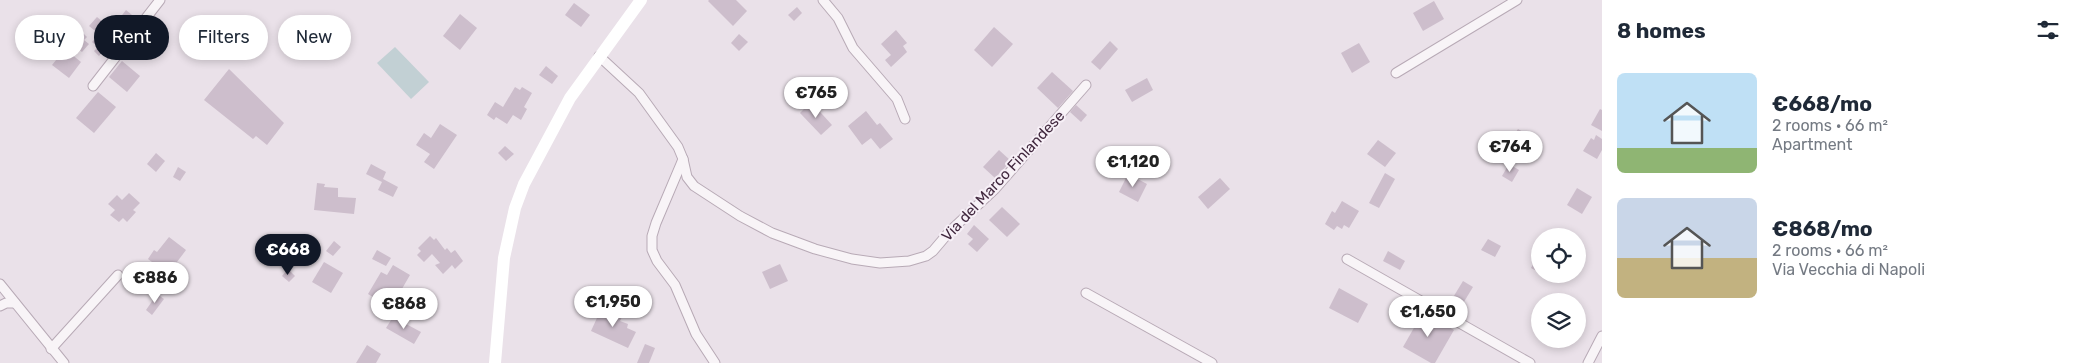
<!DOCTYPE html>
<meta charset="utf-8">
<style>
:root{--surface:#fff;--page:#f2f2f3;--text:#1f2937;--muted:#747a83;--accent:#111827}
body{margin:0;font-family:Rubik,sans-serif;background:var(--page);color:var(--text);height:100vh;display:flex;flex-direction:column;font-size:19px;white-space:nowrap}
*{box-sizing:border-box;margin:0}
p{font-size:16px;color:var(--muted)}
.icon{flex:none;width:28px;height:28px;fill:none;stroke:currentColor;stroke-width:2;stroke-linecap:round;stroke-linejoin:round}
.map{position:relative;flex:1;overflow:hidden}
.details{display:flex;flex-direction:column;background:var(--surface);width:475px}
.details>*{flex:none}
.banner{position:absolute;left:15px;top:15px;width:475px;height:45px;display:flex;gap:10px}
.fabs{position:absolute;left:1531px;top:228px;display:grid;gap:10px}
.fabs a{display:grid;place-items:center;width:55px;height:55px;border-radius:50%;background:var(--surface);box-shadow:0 2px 8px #0003;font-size:25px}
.price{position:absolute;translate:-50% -42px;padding:0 11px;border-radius:18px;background:#fff;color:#222;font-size:16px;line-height:32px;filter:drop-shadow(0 1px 2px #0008)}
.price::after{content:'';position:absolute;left:50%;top:30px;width:15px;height:11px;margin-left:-8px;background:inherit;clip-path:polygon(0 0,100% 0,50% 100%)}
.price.active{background:var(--accent);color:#fff}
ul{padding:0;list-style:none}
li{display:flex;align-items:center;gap:15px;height:125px;padding:0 15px}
li span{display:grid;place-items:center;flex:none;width:140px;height:100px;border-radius:8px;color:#555}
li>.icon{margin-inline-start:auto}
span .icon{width:60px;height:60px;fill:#fffc;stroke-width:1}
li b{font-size:21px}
h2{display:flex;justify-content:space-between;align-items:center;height:60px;padding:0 15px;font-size:21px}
.tag{padding:0 18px;border-radius:22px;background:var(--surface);box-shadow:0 2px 8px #0003;font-size:18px;line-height:45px}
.tag.active{background:var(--accent);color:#fff}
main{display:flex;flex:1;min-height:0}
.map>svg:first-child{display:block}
.green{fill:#c2d0d4}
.building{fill:#cdbecc}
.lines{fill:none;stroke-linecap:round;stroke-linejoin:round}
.street-casing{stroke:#b8aab6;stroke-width:11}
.street{stroke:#f8f4f7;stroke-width:9}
.secondary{stroke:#fff;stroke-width:12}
.labels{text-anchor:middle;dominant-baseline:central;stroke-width:4;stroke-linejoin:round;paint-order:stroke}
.street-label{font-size:15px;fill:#42293f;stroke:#f7f0f7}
</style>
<main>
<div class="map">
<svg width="1602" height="363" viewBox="0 0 1602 363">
<rect width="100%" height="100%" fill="#eae1e9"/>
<!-- green -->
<path class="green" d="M395,47L429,82L411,99L377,63Z"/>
<!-- building -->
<g class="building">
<path d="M709,0H736L747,11L733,26L708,1Z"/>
<path d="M1434,1L1444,19L1423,31L1413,13Z"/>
<path d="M574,3L590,15L581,27L565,15Z"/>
<path d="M797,7L802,13L794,21L788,15Z"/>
<path d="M126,10L132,15L125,24L119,19Z"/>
<path d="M460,14L477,28L460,50L443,36Z"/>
<path d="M97,17L117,34L99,56L94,51L98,47L92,42L99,34L89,26Z"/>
<path d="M994,27L1013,44L992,67L974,50Z"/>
<path d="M896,30L907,43L903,46L907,52L891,67L885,60L891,55L881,44Z"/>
<path d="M82,32L87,37L84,40L89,44L82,52L72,44Z"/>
<path d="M739,34L748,42L739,51L731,43Z"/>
<path d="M1110,41L1118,49L1100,70L1091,62Z"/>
<path d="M1359,43L1370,62L1352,73L1341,53Z"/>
<path d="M65,49L81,62L69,78L52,65Z"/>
<path d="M122,61L140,76L127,92L109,77Z"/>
<path d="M546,66L558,76L552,84L539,75Z"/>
<path d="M229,69L284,123L267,145L256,136L253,139L204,100Z"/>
<path d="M1052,72L1073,91L1058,108L1037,88Z"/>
<path d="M1147,78L1153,90L1132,102L1125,90Z"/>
<path d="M515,87L520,90L522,87L532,93L524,107L527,109L521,120L513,115L507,124L496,117L494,120L487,115L495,102L503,107Z"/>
<path d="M98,92L116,107L94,133L76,118Z"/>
<path d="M811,102L832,125L821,135L800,113Z"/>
<path d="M1076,105L1087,115L1081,122L1070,112Z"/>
<path d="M1600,109L1602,110V131L1591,125Z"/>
<path d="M866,111L877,125L880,123L893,139L880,149L871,138L862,145L848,126Z"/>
<path d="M440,124L457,135L434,169L424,162L430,154L416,145L424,133L431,138Z"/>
<path d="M1518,129L1528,135L1515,156L1504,150Z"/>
<path d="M1596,135L1602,139V150L1597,159L1583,151L1591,138L1594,140Z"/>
<path d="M1378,140L1396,153L1385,167L1367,154Z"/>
<path d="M505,146L514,154L506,161L498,153Z"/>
<path d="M999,150L1011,161L995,178L983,167Z"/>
<path d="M156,153L165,161L156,172L147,164Z"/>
<path d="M371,164L386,172L383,179L398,187L393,197L378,190L382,182L366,174Z"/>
<path d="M1509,164L1519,170L1512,182L1502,176Z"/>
<path d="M178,167L186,172L180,181L173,177Z"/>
<path d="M1385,173L1395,179L1379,208L1369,203Z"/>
<path d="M1128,174L1147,184L1138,202L1119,192Z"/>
<path d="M1220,178L1230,189L1208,209L1198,197Z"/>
<path d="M317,183L325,184L324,187L338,188V197L356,198L354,214L314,210Z"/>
<path d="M1577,188L1592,197L1582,214L1567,205Z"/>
<path d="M129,193L140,203L133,210L136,212L127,222L123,218L119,222L110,215L115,210L108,204L117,195L122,200Z"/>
<path d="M1342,201L1359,211L1349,228L1344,225L1342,229L1337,226L1334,230L1325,224L1332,211L1335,213Z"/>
<path d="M1002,207L1020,224L1007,237L989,220Z"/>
<path d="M974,225L989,239L977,252L968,244L973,239L967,234Z"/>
<path d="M430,236L434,240L436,238L445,250L447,248L451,253L455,250L463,261L455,269L452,265L443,274L435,265L440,263L432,254L424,262L417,255L421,251L418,248Z"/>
<path d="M169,237L186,250L168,274L148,259L154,250L157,252Z"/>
<path d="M1488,239L1501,246L1495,257L1481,250Z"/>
<path d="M334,241L341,247L333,256L326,251Z"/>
<path d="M308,247L318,254L312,262L302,255Z"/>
<path d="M377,250L391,258L386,266L372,259Z"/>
<path d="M1388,251L1405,261L1400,270L1383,261Z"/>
<path d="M1540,252V273L1531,268Z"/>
<path d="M324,262L343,273L331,293L312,282Z"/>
<path d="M780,264L788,281L770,289L762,272Z"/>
<path d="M393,265L410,275L399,294L392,290L384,304L368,294L381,272L387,275Z"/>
<path d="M288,269L295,276L289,282L282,276Z"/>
<path d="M1463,281L1473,287L1459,310L1449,304Z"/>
<path d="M1339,288L1368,304L1358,323L1329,308Z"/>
<path d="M157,294L164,299L152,315L146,310Z"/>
<path d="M602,307L622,317L620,321L628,324L627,328L636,332L628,348L591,331Z"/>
<path d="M1423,312L1454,330L1435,363H1431L1403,347Z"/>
<path d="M393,317L421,332L414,344L386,328Z"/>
<path d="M645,344L655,348L649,363H637Z"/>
<path d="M367,345L381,354L376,363H356Z"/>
</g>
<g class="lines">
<!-- street casing -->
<g class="street-casing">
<g id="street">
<path d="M823,0L838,18L853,48L897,99L905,119"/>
<path d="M599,56L639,93L678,147L683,159L681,164L656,223L652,236V250L657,261L675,285L696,334L715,363"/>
<path d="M1396,73L1517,0"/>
<path d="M93,86L160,0"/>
<path d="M683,159L687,177L694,186L740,216L772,233L815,249L852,259L880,263L909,261L926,256L933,251L950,231L995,189L1086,85"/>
<path d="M1347,259L1530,363"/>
<path d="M0,284L64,363"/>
<path d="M1086,293L1212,363"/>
<path d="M0,306L6,303H15"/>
<path d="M51,349L118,275"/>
<path d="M1588,363L1602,336"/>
</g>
</g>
<!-- street -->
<use href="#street" class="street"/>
<!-- secondary -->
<path class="secondary" d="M495,363L504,258L515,208L524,184L570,98L641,0"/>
</g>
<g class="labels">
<!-- street labels -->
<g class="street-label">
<text transform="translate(1003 176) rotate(-47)">Via del Marco Finlandese</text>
</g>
</g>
</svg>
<div class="fabs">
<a><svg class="icon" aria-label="locate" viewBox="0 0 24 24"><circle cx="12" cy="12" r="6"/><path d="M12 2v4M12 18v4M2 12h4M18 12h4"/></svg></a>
<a><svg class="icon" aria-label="layers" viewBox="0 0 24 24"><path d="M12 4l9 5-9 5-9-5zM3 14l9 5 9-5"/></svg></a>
</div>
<b class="price" style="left:816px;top:119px">€765</b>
<b class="price" style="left:1510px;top:173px">€764</b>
<b class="price" style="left:1133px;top:188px">€1,120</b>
<b class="price active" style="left:288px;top:276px">€668</b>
<b class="price" style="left:155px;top:304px">€886</b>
<b class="price" style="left:613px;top:328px">€1,950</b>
<b class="price" style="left:404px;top:330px">€868</b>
<b class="price" style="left:1428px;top:338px">€1,650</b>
<div class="banner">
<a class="tag">Buy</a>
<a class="tag active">Rent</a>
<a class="tag">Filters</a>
<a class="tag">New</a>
</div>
</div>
<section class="details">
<h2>8 homes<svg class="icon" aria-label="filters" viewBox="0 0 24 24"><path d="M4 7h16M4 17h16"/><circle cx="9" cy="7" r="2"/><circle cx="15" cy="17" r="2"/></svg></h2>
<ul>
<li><span style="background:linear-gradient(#bfe0f5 75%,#8fb573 0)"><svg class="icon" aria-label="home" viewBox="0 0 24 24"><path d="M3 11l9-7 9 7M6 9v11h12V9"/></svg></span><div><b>€668/mo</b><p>2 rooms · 66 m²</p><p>Apartment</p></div></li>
<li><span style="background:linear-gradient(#c9d6e8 60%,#c2b280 0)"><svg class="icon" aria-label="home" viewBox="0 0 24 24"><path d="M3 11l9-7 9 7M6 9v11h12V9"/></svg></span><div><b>€868/mo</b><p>2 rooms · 66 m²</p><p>Via Vecchia di Napoli</p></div></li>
</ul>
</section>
</main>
